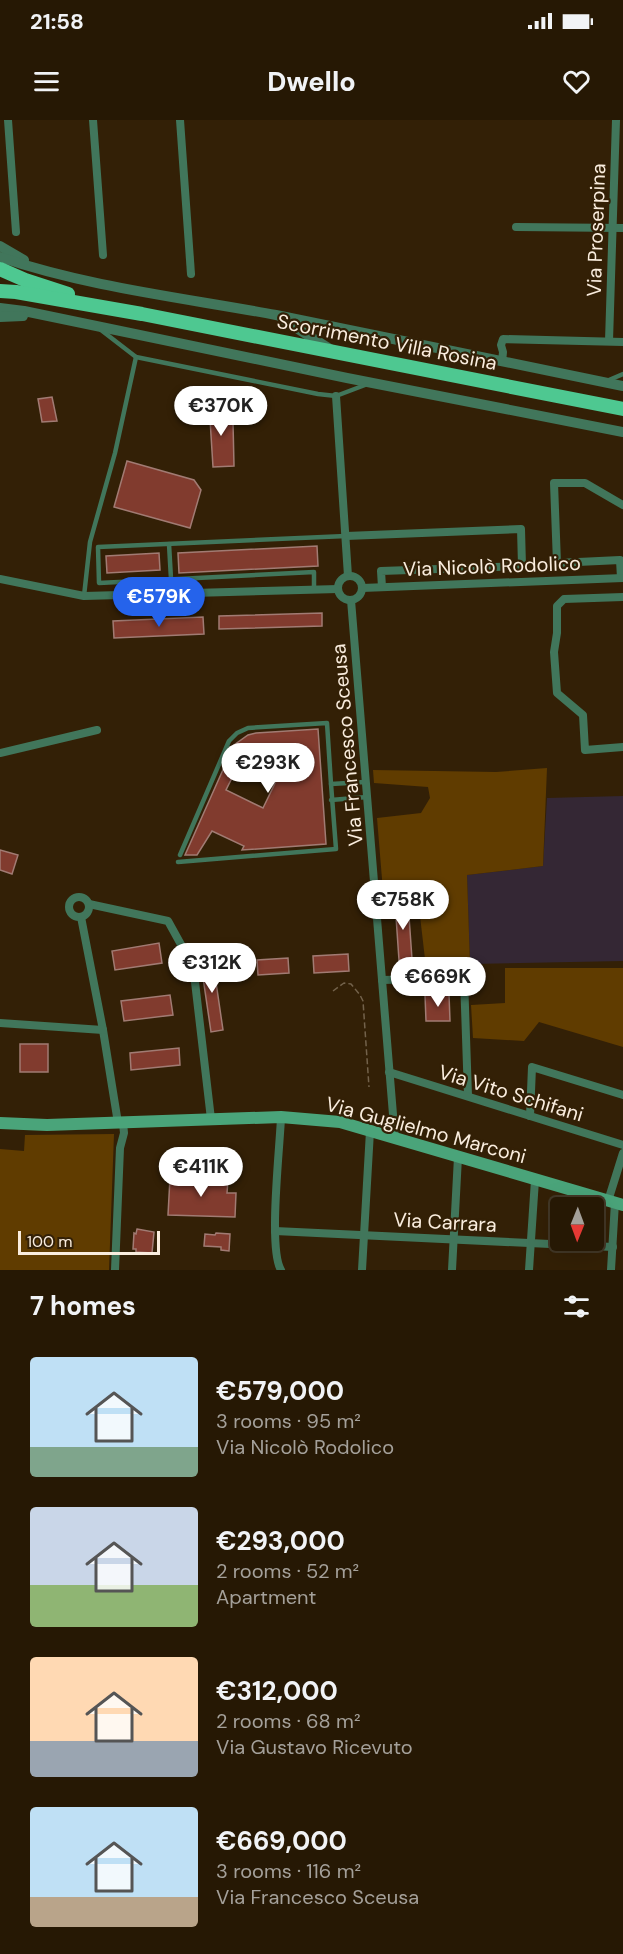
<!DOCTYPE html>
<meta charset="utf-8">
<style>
:root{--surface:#261804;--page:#322513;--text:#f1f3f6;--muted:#a4a09a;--line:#423726;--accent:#2563eb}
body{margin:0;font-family:"DM Sans",sans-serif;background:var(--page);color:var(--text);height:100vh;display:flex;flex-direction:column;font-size:22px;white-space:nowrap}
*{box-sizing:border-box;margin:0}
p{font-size:20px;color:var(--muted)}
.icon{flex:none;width:33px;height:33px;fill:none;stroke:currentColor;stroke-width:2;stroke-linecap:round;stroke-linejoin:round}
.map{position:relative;height:1150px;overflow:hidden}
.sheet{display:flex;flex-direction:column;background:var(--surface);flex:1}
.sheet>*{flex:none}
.needle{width:39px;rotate:181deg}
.fabs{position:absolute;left:550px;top:1077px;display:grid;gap:12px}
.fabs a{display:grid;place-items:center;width:54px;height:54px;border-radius:6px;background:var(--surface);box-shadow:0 6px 24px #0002,0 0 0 2px var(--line);font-size:30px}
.scale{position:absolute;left:18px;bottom:15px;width:142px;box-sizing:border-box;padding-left:6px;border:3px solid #faedde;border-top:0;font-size:16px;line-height:21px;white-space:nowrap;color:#faedde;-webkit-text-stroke:4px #332006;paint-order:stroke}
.price{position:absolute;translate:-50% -51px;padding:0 14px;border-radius:21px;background:#fff;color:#222;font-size:20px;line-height:39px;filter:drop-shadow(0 2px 3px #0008)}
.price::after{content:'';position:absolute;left:50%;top:36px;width:18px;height:14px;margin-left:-9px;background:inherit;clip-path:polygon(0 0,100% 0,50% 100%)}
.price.active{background:var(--accent);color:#fff}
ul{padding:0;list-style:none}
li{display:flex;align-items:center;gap:18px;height:150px;padding:0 30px}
li span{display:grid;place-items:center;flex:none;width:168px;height:120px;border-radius:6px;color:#555}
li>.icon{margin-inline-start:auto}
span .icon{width:72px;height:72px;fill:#fffc;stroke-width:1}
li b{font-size:26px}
h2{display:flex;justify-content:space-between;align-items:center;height:72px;padding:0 30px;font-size:26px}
.status{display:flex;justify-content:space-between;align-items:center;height:42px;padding:0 30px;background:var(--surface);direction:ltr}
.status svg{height:16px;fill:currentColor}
header{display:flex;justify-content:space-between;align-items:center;height:78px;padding:0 30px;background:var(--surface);font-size:27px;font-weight:800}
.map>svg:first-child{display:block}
.education{fill:#342734}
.green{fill:#603c00}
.building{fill:#813b2e;stroke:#a17b73;stroke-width:1.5;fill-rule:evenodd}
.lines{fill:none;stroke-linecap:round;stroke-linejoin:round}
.path{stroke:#73624b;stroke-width:1.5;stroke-dasharray:6 3;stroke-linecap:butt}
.service{stroke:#41765b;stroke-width:4.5}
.minor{stroke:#41765b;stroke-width:8}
.tertiary{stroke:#41765b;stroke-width:10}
.secondary{stroke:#4aa47a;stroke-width:12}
.primary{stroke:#4ec891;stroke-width:14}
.labels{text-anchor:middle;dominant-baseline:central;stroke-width:4.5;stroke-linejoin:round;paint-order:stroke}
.street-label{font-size:20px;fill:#faedde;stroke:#332006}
</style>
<div class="status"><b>21:58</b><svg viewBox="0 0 49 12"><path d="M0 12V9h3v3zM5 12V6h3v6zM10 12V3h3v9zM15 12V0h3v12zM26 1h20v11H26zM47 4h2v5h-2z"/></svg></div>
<header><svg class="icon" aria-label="menu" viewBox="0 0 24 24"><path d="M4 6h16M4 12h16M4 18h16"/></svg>Dwello<svg class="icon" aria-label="heart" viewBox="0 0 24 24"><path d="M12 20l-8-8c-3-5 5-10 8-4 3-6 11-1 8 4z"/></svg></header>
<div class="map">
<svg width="623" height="1150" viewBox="0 0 623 1150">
<rect width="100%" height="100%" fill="#332006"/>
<!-- education -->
<path class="education" d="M623,676V841L470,844L467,755L543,746L547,678Z"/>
<!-- green -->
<g class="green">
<path d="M547,648L543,746L467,755L470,844L425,839L417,770L383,771L377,698L421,693L430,678L428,667L374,663L373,650L496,652Z"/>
<path d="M505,848H623V927L539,902L524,921L473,918L471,885L505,883Z"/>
<path d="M114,1014L109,1150H0V1029L24,1031L25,1015Z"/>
</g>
<!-- building -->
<g class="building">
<path d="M52,277L57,301L42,302L38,279Z"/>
<path d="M209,283H223V290H227V302H233L234,346L213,347Z"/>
<path d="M127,341L194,360L201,370L190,408L114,387Z"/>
<path d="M317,426L318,446L179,453L178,433Z"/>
<path d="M159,433L160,450L107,453L106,436Z"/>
<path d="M322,493V506L219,509V496Z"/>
<path d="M203,497L204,514L114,518L113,501Z"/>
<path d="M318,609L326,724L242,730L244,726L212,711L197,735H185L234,625L248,615L256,613ZM294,624L263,688L226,670L242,638L253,628L259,625Z"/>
<path d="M0,730L18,735L12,754L0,750Z"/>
<path d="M395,782H408L412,839L399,840Z"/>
<path d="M159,823L162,843L115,850L112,831Z"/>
<path d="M348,834L349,851L314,853L313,836Z"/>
<path d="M212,835L223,910L211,912L200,837Z"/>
<path d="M288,838L289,853L258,855L257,840Z"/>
<path d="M449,874L450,901H426L425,875Z"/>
<path d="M170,875L173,895L124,901L121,881Z"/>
<rect x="20" y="924" width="28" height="28"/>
<path d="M179,928L180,945L131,950L130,933Z"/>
<path d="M170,1058L228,1060L227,1073H236L235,1097L168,1095Z"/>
<path d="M137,1109L154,1112L152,1133L136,1132V1129H133L134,1113L136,1114Z"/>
<path d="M216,1113L230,1114L229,1131L221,1130V1127L204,1126L205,1114L215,1115Z"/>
</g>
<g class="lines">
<!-- path -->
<path class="path" d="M333,871L344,863L351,864L360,875L363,881L369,967"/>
<!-- service -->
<g class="service">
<path d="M101,210L136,237L318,274L336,276L365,265"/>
<path d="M609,260L623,254"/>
<path d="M169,424L171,459"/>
<path d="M314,470V452L99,463L98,427L346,416"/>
<path d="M84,476L90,422L115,333L136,237"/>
<path d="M331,680L367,677"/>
<path d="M180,735L229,621L237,613L248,608L327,603L331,664L365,662"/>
<path d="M178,742L336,729L331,664"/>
</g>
<!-- minor -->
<g class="minor">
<path d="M8,0L16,112"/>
<path d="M93,0L103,135"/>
<path d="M180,0L191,154"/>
<path d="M516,107L623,108"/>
<path d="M609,221L616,0"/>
<path d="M502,242L503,232L501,225L503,219L623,222"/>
<path d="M336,276L348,456"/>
<path d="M346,416L521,409L522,446L381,451L382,467"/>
<circle cx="350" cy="468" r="12"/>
<path d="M621,458L620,440L557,443L554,363H585L623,385"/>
<path d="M0,459L84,476L338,469"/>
<path d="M362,468L623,458"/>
<path d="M623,477L564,479L557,486V513L554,532L557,573L583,595L585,630L623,627"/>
<path d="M351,480L395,1019"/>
<path d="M0,633L97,610"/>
<circle cx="79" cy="787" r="10"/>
<path d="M89,784L168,801L189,839L195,862L211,999"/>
<path d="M81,797L103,910L118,1003"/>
<path d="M382,860L464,858L468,976"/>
<path d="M0,903L103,910"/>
<path d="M389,952L623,1025"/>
<path d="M530,996L532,947L623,975"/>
<path d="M608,1081L623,1033"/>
<path d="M275,1111L613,1127"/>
<path d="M115,1150L120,1028L124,1013L123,1003"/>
<path d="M281,1150C268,1129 280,1027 281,997"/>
<path d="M362,1150L370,1011"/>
<path d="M452,1150L458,1037"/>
<path d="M529,1150L535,1060"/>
<path d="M611,1150L615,1082"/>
</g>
<!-- tertiary -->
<g class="tertiary">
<path d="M0,126L24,140"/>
<path d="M0,137C87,167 185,178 276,195C392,218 507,243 623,266"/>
<path d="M0,188L24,191L347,258L623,312"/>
<path d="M0,197L23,196"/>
<path d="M282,199L330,229"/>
</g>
<!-- secondary -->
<path class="secondary" d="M0,1003L47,1005L281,997L340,1002L623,1085"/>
<!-- primary -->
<g class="primary">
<path d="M0,149L25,160L68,174"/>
<path d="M0,171L16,172L142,194L623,289"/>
</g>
</g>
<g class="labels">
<!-- street labels -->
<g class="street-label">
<text transform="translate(596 110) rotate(-88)">Via Proserpina</text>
<text transform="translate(387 222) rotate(11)">Scorrimento Villa Rosina</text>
<text transform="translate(492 446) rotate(-2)">Via Nicolò Rodolico</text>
<text transform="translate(347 625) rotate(-95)">Via Francesco Sceusa</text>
<text transform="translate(511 973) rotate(17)">Via Vito Schifani</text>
<text transform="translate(426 1010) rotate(15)">Via Guglielmo Marconi</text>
<text transform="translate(445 1102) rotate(3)">Via Carrara</text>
</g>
</g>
</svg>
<div class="fabs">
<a><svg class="needle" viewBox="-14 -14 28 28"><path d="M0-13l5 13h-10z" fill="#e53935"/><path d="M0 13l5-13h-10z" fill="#a4a09a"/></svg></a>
</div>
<div class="scale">100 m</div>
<b class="price" style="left:221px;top:317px">€370K</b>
<b class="price active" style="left:159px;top:508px">€579K</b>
<b class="price" style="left:268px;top:674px">€293K</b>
<b class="price" style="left:403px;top:811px">€758K</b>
<b class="price" style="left:212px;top:874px">€312K</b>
<b class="price" style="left:438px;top:888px">€669K</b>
<b class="price" style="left:201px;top:1078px">€411K</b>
</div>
<section class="sheet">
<h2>7 homes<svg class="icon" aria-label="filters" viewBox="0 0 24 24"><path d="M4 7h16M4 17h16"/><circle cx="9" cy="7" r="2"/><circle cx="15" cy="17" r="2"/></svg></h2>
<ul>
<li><span style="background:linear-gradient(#bfe0f5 75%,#7fa58c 0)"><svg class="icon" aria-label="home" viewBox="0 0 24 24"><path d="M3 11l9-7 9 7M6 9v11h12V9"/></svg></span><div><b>€579,000</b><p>3 rooms · 95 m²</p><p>Via Nicolò Rodolico</p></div></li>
<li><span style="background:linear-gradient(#c9d6e8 65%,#8fb573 0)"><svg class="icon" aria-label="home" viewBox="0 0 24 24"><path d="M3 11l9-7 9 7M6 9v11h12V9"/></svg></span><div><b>€293,000</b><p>2 rooms · 52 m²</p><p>Apartment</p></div></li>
<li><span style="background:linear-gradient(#ffd9b3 70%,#9aa5b1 0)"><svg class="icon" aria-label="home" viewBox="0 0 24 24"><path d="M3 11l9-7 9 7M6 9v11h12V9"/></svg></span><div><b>€312,000</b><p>2 rooms · 68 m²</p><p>Via Gustavo Ricevuto</p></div></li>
<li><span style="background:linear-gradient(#bfe0f5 75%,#b9a48a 0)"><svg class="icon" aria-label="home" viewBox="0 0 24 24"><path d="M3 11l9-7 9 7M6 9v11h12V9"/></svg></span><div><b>€669,000</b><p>3 rooms · 116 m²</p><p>Via Francesco Sceusa</p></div></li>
</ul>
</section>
